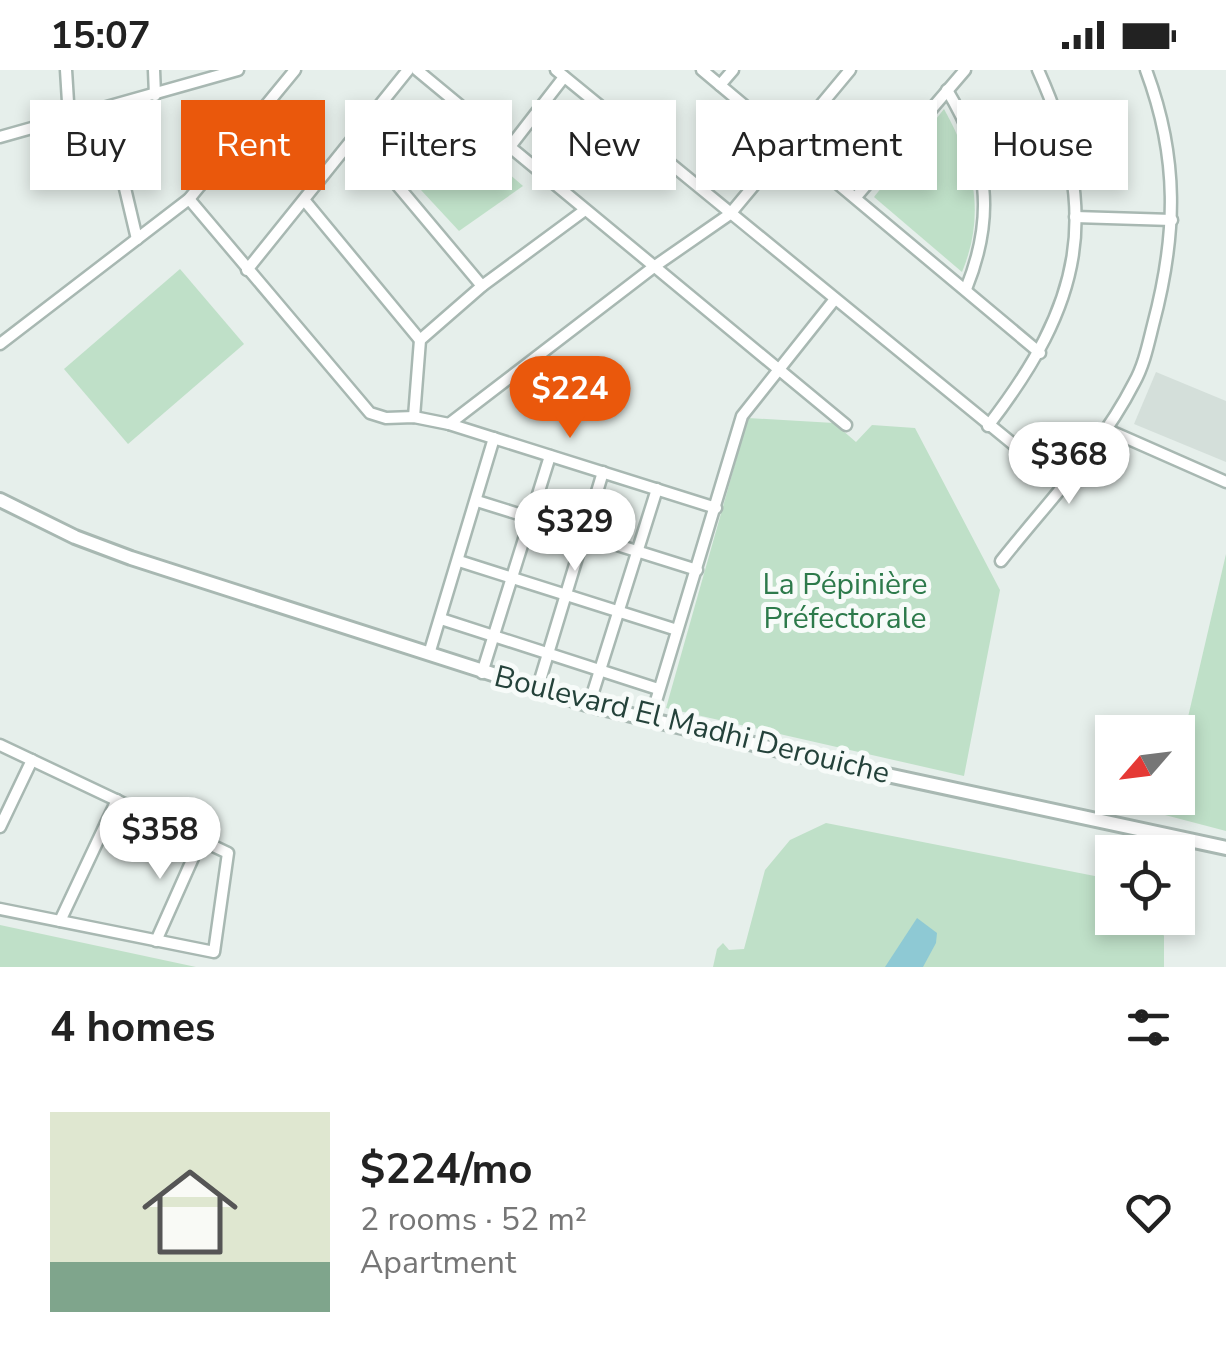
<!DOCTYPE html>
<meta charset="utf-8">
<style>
:root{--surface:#fff;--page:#f6f6f6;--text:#222;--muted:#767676;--accent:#ea580c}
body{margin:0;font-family:"Nunito Sans",sans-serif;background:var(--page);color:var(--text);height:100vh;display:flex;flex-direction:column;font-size:38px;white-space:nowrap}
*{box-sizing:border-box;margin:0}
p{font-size:32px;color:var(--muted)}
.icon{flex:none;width:55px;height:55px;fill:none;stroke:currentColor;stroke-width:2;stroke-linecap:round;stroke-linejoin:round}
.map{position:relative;height:897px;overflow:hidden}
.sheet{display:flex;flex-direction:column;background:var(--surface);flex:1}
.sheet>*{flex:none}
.guide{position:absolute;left:30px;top:30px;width:1168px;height:90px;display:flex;gap:20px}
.needle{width:65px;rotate:242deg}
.tools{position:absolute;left:1095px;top:645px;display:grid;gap:20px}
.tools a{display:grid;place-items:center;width:100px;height:100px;border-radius:0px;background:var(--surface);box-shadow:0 5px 15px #0003;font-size:50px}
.price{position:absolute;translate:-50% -85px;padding:0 22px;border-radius:35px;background:#fff;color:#222;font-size:32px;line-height:65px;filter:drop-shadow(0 2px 5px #0008)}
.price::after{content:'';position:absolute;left:50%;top:60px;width:30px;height:22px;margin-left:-15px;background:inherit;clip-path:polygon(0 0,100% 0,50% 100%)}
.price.selected{background:var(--accent);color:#fff}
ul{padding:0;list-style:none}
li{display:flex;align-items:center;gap:30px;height:250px;padding:0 50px}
li span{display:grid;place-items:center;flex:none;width:280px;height:200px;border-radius:0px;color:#555}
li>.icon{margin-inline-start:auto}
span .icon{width:120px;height:120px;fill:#fffc;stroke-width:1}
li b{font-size:42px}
h2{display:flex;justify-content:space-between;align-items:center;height:120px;padding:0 50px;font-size:42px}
.pill{padding:0 35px;border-radius:0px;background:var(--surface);box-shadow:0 5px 15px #0003;font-size:35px;line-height:90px}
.pill.selected{background:var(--accent);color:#fff}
.status{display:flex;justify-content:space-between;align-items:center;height:70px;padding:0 50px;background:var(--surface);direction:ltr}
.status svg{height:28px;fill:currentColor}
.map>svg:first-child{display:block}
.built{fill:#d4dfda}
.green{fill:#bfe0c8}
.water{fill:#8ec9d4}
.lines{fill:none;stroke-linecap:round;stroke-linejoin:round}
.minor-casing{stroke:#a8b8b2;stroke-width:15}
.tertiary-casing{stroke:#a8b8b2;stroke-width:18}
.minor{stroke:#fff;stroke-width:10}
.tertiary{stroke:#fff;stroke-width:12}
.labels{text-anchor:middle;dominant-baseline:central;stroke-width:10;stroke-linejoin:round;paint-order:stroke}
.park-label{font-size:30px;fill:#2d7a4b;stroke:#f7fbf9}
.street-label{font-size:30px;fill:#24423a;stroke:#f7fbf9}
</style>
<div class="status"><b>15:07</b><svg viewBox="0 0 49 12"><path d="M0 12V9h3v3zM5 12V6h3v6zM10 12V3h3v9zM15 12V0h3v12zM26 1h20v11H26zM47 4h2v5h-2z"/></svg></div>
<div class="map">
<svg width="1226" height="897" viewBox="0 0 1226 897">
<rect width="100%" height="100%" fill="#e6efeb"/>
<!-- built -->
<path class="built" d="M1156,302L1226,331V392L1134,354Z"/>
<!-- green -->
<g class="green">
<path d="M944,39C974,93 986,144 962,202L874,127Z"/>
<path d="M436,41L523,116L459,161L394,91Z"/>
<path d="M180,199L244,274L128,374L64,299Z"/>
<path d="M748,348L834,353L856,372L872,355L915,358L1000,520L964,706L666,638Z"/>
<path d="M1226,484V761L1165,745L1169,728H1178V690Z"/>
<path d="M826,753L1110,809L1112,848H1155L1164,866V897H713L717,879L723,873L729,880L744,879L765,800L790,770Z"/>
<path d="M0,855L196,897H0Z"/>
</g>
<!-- water -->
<path class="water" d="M917,848L937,863L936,873L923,897H885Z"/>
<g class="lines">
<!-- minor casing -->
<g class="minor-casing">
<g id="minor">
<path d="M66,0L69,48"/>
<path d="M154,0L155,25"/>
<path d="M417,0L846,355"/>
<path d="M556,0L1062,414"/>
<path d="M702,0L1040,283"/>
<path d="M720,15L733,0"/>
<path d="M947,20C988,88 996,145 966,219"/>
<path d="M106,38L137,169"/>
<path d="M356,66L482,216"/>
<path d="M0,67L238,0"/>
<path d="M509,78L564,7"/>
<path d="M856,127L965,0"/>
<path d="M189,129L370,343L386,348L414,347L449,354L716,438"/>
<path d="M305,131L420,270"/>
<path d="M1075,147L1172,150"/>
<path d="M247,200L408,0"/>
<path d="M0,274L189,129L295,0"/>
<path d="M414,347L420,270L482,216L585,140"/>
<path d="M449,354L655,196L730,144L850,0"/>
<path d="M988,356C1082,234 1103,144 1038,0"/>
<path d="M1106,359L1226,412"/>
<path d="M477,431L697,500"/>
<path d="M459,491L677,560"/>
<path d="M1001,491C1046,434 1101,378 1134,313C1144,295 1148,275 1153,255C1177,165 1179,88 1146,0"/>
<path d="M441,549L658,619"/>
<path d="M429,584L494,368"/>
<path d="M482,603L550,386"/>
<path d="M537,620L603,402"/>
<path d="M589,635L657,419"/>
<path d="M650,651L742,346L835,229"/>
<path d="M0,675L228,783L214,882L0,839"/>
<path d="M0,757L32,690"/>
<path d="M60,851L117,730"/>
<path d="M156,871L201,770"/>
</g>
</g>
<!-- tertiary casing -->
<g class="tertiary-casing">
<path id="tertiary" d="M0,430L75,467L131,488L589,635L850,697L1226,778"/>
</g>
<!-- minor -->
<use href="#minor" class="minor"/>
<!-- tertiary -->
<use href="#tertiary" class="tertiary"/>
</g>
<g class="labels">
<!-- park labels -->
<g class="park-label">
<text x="845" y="514">La Pépinière<tspan x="845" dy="34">Préfectorale</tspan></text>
</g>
<!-- street labels -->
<g class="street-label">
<text transform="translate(692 655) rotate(14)">Boulevard El Madhi Derouiche</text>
</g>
</g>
</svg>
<div class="tools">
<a><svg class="needle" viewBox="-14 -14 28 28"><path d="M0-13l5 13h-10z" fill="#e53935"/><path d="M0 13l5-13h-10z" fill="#767676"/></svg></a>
<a><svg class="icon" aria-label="locate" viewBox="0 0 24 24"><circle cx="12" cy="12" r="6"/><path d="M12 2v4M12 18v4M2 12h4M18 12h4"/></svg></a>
</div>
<b class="price selected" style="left:570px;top:371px">$224</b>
<b class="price" style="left:1069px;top:437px">$368</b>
<b class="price" style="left:575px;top:504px">$329</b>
<b class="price" style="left:160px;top:812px">$358</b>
<div class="guide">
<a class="pill">Buy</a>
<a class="pill selected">Rent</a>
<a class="pill">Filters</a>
<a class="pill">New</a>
<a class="pill">Apartment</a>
<a class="pill">House</a>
</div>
</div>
<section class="sheet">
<h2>4 homes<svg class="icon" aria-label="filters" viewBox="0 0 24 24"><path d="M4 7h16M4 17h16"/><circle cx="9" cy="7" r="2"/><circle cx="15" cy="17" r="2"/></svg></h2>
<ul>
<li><span style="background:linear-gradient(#dfe7d0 75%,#7fa58c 0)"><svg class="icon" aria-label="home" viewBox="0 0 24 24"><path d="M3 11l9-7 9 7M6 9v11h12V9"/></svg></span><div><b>$224/mo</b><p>2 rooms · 52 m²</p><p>Apartment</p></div><svg class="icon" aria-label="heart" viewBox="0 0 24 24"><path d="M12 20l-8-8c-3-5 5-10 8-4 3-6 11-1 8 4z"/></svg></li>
</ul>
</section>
